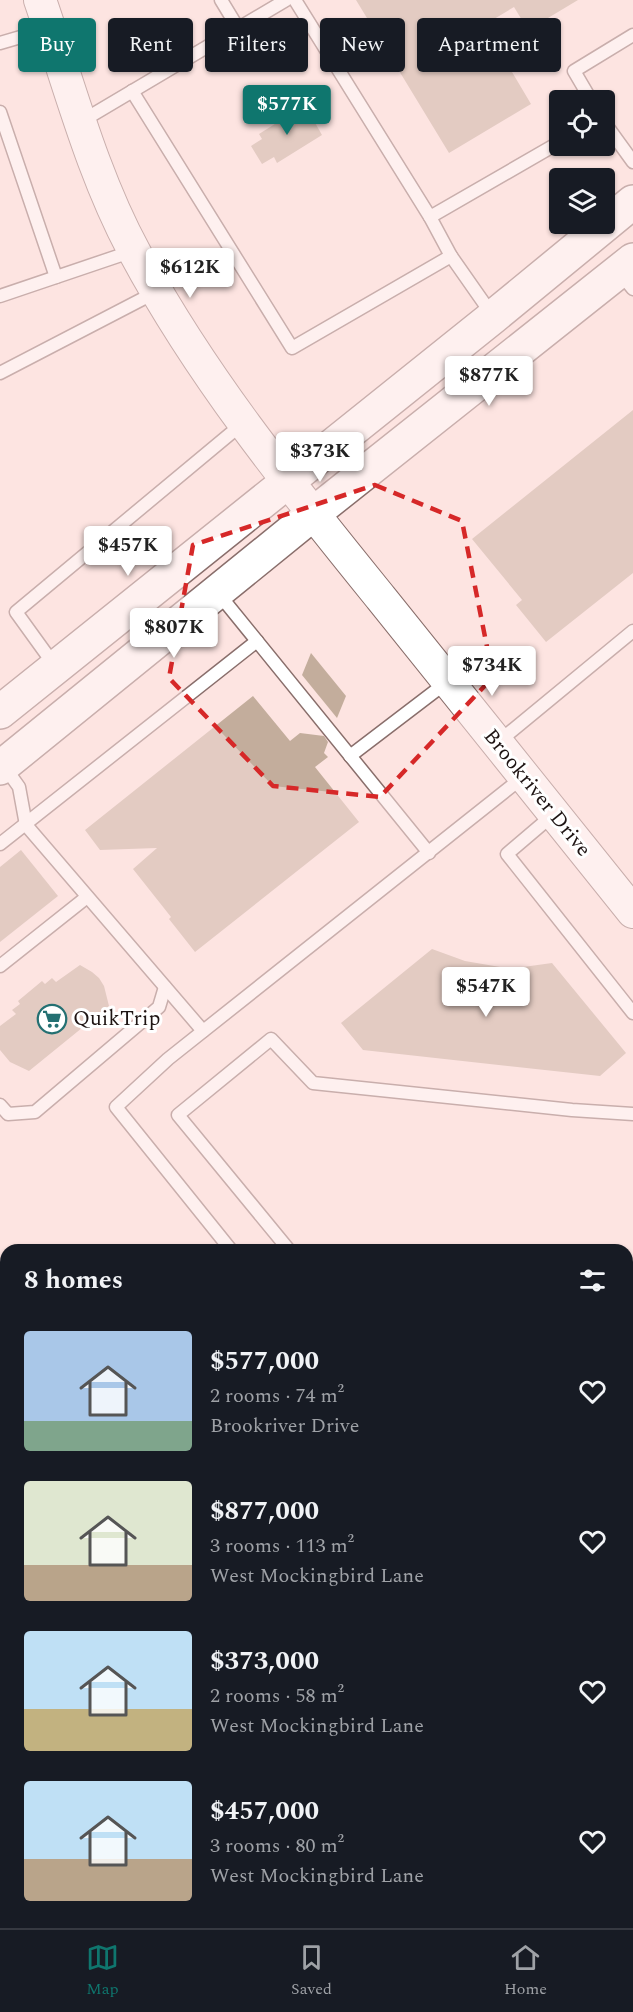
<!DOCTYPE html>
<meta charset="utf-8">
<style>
:root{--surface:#171b24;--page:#20242c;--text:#f1f3f6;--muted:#9ea1a6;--line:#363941;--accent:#0f766e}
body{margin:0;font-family:Spectral,serif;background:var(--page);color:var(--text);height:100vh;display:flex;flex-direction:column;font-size:22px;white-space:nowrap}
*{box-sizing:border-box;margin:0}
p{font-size:20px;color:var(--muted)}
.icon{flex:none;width:33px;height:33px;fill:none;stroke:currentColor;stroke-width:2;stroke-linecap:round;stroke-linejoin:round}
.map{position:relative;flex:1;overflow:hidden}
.sheet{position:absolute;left:0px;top:1244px;width:633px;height:686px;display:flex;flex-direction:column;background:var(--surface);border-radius:18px 18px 0 0;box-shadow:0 2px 4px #0004}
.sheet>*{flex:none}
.guide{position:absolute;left:18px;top:18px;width:597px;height:54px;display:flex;gap:12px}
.controls{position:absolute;left:549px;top:90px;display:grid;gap:12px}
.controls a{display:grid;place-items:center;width:66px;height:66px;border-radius:6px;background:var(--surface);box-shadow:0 2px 4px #0004;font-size:30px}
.price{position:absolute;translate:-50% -51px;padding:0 14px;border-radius:6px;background:#fff;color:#222;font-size:20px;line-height:39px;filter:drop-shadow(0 2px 3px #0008)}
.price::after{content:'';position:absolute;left:50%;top:36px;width:18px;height:14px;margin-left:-9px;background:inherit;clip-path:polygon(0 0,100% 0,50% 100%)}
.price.on{background:var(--accent);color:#fff}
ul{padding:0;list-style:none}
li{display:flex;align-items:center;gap:18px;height:150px;padding:0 24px}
li span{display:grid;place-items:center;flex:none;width:168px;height:120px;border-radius:6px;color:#555}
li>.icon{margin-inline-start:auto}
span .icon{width:72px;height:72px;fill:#fffc;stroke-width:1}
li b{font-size:26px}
h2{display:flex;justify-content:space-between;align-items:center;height:72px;padding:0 24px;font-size:26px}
.tag{padding:0 21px;border-radius:6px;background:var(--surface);box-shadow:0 2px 4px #0004;font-size:21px;line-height:54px}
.tag.on{background:var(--accent);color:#fff}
.tab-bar{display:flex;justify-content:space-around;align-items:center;height:84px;border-top:2px solid var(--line);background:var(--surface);font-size:16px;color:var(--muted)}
.tab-bar a{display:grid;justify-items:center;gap:3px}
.tab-bar .on{color:var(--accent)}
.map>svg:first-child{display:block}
.green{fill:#c8ba86}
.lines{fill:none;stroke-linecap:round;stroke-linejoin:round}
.stream{stroke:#815d8b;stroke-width:7}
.building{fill:#c3ad9c}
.service-casing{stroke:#896e6b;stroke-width:15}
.tertiary-casing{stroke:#896e6b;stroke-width:34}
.secondary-casing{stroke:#896e6b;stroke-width:36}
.service{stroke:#fff;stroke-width:12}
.tertiary{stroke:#fff;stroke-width:32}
.secondary{stroke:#fff;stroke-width:33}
.marked{fill:none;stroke:#d62828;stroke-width:4.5;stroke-dasharray:12 8;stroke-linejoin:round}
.labels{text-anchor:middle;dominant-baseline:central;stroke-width:6;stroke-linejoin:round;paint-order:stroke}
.street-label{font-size:21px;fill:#1e1413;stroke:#fff}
.poi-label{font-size:21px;fill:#1e1413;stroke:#fff;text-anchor:start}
</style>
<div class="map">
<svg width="633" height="1928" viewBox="0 0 633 1928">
<rect width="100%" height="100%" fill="#fde4e1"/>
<!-- green -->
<g class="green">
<path d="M633,1415V1928H512L513,1923H627V1430Z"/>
<path d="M0,1464C10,1486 9,1531 0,1553Z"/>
</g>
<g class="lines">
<!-- stream -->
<g class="stream">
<path d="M627,1764L633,1747"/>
<path d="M595,1923V1928"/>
</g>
</g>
<!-- building -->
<g class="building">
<path d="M356,0H578L528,30L514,7L484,25L531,104L449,153Z"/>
<path d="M305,105L322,135L277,163L274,157L262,164L251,146L262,139L259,134Z"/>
<path d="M633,410V573L546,642L516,605L522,600L472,539Z"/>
<path d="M311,653L346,696L337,718L302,675Z"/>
<path d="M253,696L290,741L300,733L324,736L328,742L324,753L328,757L315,767L359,822L195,952L169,919L171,917L133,869L157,848L100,850L85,830Z"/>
<path d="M21,850L58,896L0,942V867Z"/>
<path d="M432,949L465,961L500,967H523L552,963L626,1053L600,1076L363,1050L341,1023Z"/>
<path d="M80,965L92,972L99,978L104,986L109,1006L29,1071L10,1062L0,1050V1026L16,1014L12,1010L20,1004L18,1001L42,981L45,984L52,978L56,982Z"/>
</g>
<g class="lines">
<!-- service casing -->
<g class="service-casing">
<g id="service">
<path d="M221,0L238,28"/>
<path d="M295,0L430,217L451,256L493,316"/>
<path d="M0,43L48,29"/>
<path d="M132,91L292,348L451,256"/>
<path d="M591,100L574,71L633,35"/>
<path d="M0,112L56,277"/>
<path d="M82,121L286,0"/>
<path d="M604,122L633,162"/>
<path d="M430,217L560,142"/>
<path d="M619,272L633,289"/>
<path d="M0,296L133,251"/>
<path d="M0,373L156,292"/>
<path d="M218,593L429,853"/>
<path d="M55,666L16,612L242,424"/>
<path d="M497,743L633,631"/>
<path d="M350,756L447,682"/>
<path d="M4,766L19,787L26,825L203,1031"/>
<path d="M554,814L507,854L633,1013"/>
<path d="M0,844L257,641"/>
<path d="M0,966L87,897"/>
<path d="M0,1105L8,1114L35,1112L159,1007L165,987"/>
<path d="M231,1250L116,1107L168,1059L523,777"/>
<path d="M289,1250L178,1115L271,1039L313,1083L572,1110L633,1114"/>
<path d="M627,1366L633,1360"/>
<path d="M0,1386L6,1378"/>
<path d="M0,1433L6,1445"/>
<path d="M0,1588L6,1583"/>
<path d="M0,1745L6,1740"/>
<path d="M138,1923L141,1928"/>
<path d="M419,1928V1923"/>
<path d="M481,1928V1923"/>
</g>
</g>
<!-- tertiary casing -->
<g class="tertiary-casing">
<path id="tertiary" d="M40,0C69,84 92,174 135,253C202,378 292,488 381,598C465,703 549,807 633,912"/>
</g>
<!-- secondary casing -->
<g class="secondary-casing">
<g id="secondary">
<path d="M0,712L493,317L633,202"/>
<path d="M0,768L313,514L633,260"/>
<path d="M0,1851L6,1862"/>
<path d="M45,1923L49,1928"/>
</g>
</g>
<!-- service -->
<use href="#service" class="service"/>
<!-- tertiary -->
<use href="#tertiary" class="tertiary"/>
<!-- secondary -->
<use href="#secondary" class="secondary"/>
</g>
<!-- marked area -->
<path d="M0 0H633V1928H0ZM375,485L462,521L493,677L380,797L273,786L169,678L193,545Z" fill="#fde4e1" fill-opacity=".55" fill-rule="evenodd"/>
<path class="marked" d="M375,485L462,521L493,677L380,797L273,786L169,678L193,545Z"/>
<!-- icons -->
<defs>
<g id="supermarket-ring" transform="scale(1.5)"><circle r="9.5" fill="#fff" stroke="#247072" stroke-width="1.5"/><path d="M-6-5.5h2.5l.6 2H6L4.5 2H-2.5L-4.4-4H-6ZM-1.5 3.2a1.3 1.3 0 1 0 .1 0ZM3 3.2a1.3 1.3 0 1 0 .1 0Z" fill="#247072"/></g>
</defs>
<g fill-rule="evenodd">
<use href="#supermarket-ring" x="52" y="1019"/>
</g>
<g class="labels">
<!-- street labels -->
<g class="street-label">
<text transform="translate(537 793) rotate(51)">Brookriver Drive</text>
</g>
<!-- poi labels -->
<g class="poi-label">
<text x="73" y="1019">QuikTrip</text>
</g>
</g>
</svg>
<div class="controls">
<a><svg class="icon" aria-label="locate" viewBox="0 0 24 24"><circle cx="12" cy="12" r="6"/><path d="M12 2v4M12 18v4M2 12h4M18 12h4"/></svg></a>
<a><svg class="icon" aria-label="layers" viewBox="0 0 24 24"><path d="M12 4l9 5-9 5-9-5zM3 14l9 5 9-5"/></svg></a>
</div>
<b class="price on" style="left:287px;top:136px">$577K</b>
<b class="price" style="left:190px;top:299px">$612K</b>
<b class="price" style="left:489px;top:407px">$877K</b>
<b class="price" style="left:320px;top:483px">$373K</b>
<b class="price" style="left:128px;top:577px">$457K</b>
<b class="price" style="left:174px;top:659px">$807K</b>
<b class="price" style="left:492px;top:697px">$734K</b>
<b class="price" style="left:486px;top:1018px">$547K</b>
<div class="guide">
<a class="tag on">Buy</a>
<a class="tag">Rent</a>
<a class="tag">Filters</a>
<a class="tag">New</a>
<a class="tag">Apartment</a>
</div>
<section class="sheet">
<h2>8 homes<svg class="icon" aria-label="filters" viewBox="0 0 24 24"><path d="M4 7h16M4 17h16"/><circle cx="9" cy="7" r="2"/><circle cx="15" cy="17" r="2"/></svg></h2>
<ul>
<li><span style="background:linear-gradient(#a9c7e8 75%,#7fa58c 0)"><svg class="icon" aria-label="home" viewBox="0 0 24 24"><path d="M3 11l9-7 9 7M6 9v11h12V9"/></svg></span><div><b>$577,000</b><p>2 rooms · 74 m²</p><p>Brookriver Drive</p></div><svg class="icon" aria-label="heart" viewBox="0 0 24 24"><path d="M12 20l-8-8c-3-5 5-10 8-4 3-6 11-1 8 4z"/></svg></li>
<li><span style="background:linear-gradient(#dfe7d0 70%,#b9a48a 0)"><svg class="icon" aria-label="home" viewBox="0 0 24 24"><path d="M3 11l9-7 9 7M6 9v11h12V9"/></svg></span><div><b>$877,000</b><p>3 rooms · 113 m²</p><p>West Mockingbird Lane</p></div><svg class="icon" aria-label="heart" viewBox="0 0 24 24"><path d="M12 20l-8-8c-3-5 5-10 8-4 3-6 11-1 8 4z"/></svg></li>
<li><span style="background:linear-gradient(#bfe0f5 65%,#c2b280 0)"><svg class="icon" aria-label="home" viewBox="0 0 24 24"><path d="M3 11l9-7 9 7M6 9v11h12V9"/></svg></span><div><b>$373,000</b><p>2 rooms · 58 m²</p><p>West Mockingbird Lane</p></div><svg class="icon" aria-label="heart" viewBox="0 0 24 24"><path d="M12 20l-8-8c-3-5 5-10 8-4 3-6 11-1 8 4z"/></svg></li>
<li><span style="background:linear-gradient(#bfe0f5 65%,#b9a48a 0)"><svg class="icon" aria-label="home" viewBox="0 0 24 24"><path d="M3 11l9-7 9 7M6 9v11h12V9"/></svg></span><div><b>$457,000</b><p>3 rooms · 80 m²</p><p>West Mockingbird Lane</p></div><svg class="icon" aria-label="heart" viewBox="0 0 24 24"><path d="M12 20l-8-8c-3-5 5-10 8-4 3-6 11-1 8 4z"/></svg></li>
</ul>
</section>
</div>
<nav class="tab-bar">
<a class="on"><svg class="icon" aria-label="map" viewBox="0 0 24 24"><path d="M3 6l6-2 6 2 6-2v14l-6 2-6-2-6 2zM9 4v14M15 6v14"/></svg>Map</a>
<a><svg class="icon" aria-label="saved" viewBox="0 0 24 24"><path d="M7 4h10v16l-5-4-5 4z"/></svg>Saved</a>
<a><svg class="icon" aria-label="home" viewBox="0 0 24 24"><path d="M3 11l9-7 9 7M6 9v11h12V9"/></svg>Home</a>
</nav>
